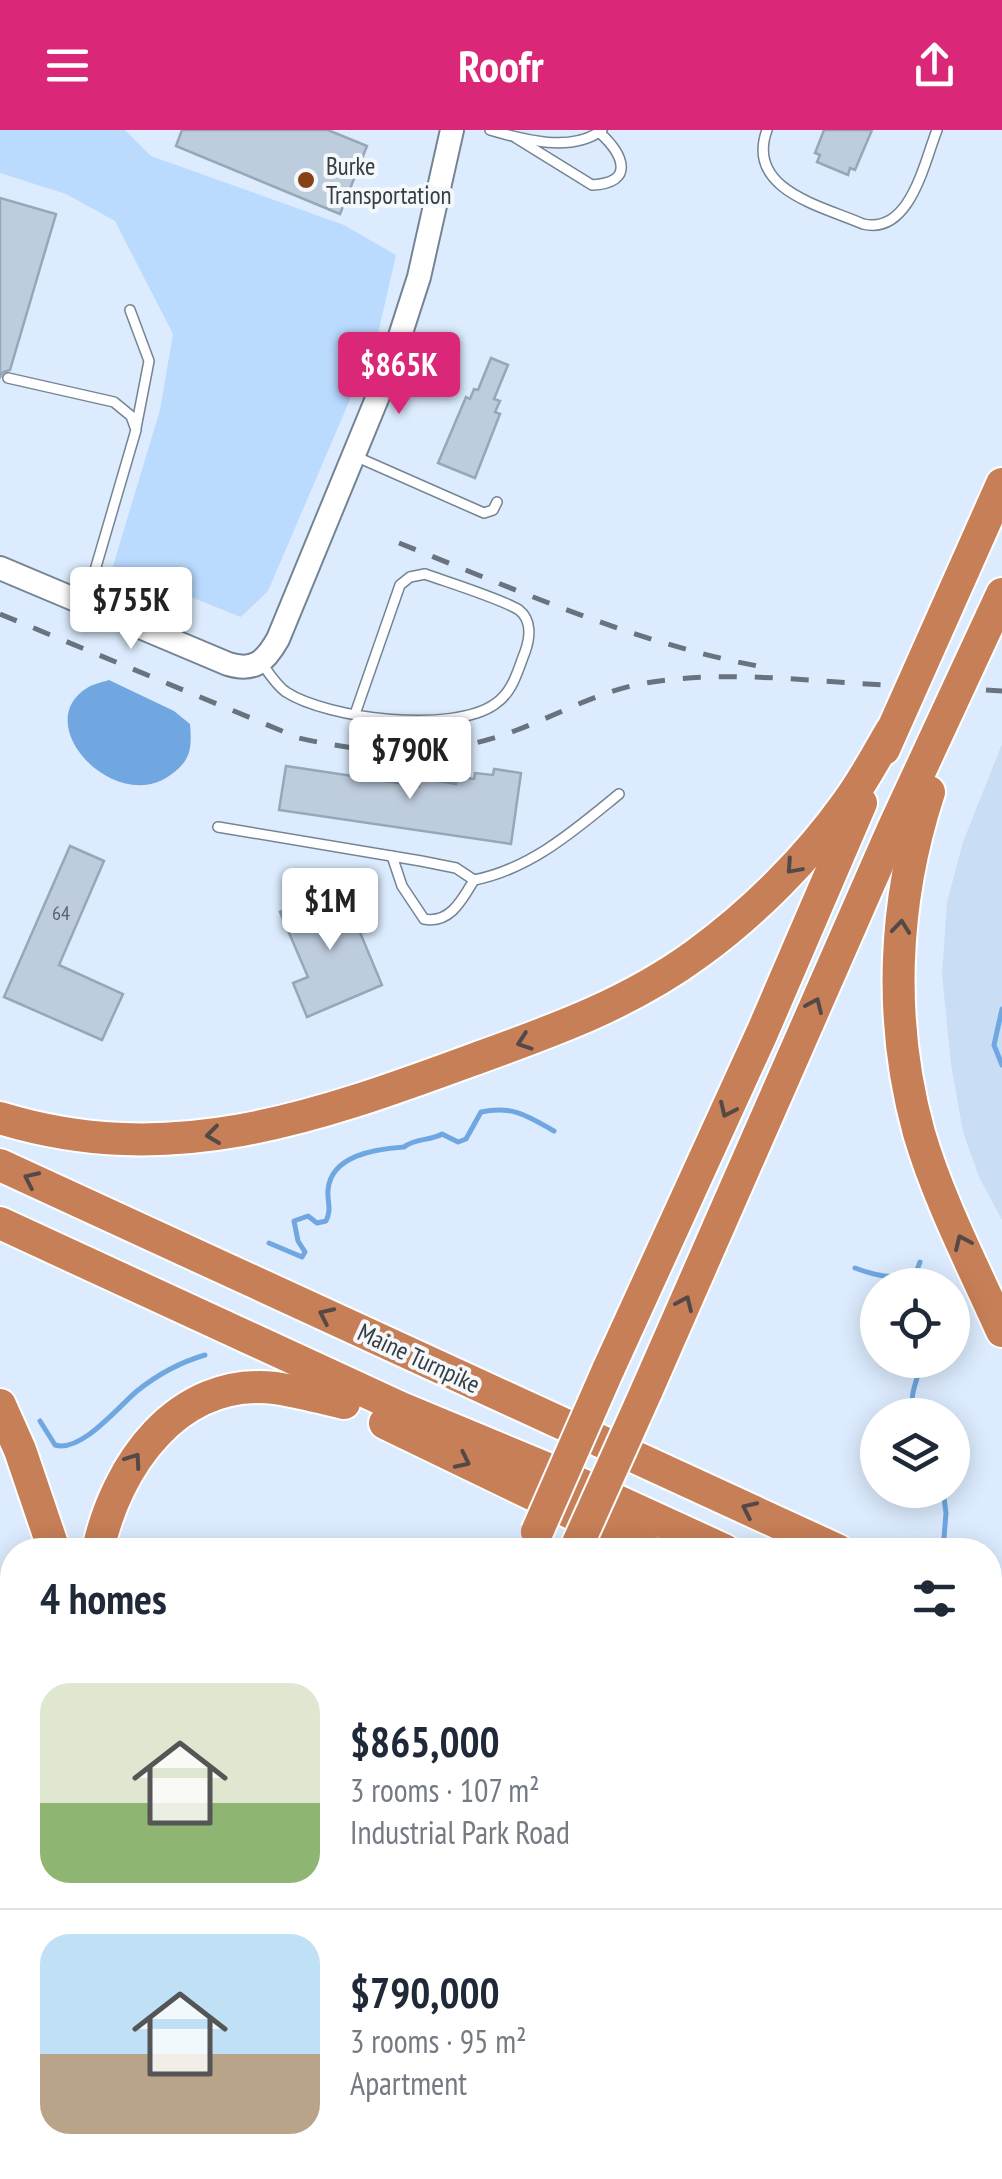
<!DOCTYPE html>
<meta charset="utf-8">
<style>
:root{--surface:#fff;--page:#f6f6f7;--text:#1f2937;--muted:#747a83;--line:#e0e1e3;--accent:#db2777}
body{margin:0;font-family:"PT Sans Narrow",sans-serif;background:var(--page);color:var(--text);height:100vh;display:flex;flex-direction:column;font-size:38px;white-space:nowrap}
*{box-sizing:border-box;margin:0}
p{font-size:32px;color:var(--muted)}
.icon{flex:none;width:55px;height:55px;fill:none;stroke:currentColor;stroke-width:2;stroke-linecap:round;stroke-linejoin:round}
.map{position:relative;flex:1;overflow:hidden}
.drawer{position:absolute;left:0px;top:1408px;width:1002px;height:642px;display:flex;flex-direction:column;background:var(--surface);border-radius:40px 40px 0 0;box-shadow:0 5px 25px #0003}
.drawer>*{flex:none}
.buttons{position:absolute;left:860px;top:1138px;display:grid;gap:20px}
.buttons a{display:grid;place-items:center;width:110px;height:110px;border-radius:50%;background:var(--surface);box-shadow:0 5px 25px #0003;font-size:50px}
.price{position:absolute;translate:-50% -85px;padding:0 22px;border-radius:10px;background:#fff;color:#222;font-size:32px;line-height:65px;filter:drop-shadow(0 2px 5px #0008)}
.price::after{content:'';position:absolute;left:50%;top:60px;width:30px;height:22px;margin-left:-15px;background:inherit;clip-path:polygon(0 0,100% 0,50% 100%)}
.price.active{background:var(--accent);color:#fff}
ul{padding:0;list-style:none}
li{display:flex;align-items:center;gap:30px;height:250px;padding:0 40px}
li+li{border-top:2px solid var(--line)}
li span{display:grid;place-items:center;flex:none;width:280px;height:200px;border-radius:30px;color:#555}
li>.icon{margin-inline-start:auto}
span .icon{width:120px;height:120px;fill:#fffc;stroke-width:1}
li b{font-size:42px}
h2{display:flex;justify-content:space-between;align-items:center;height:120px;padding:0 40px;font-size:42px}
header{display:flex;justify-content:space-between;align-items:center;height:130px;padding:0 40px;background:var(--accent);color:#fff;font-size:45px;font-weight:700}
.map>svg:first-child{display:block}
.built{fill:#c9ddf4}
.green{fill:#badafe}
.water{fill:#70a7e1}
.lines{fill:none;stroke-linecap:round;stroke-linejoin:round}
.stream{stroke:#70a7e1;stroke-width:5}
.building{fill:#becdde;stroke:#98a7b7;stroke-width:2.5}
.service-casing{stroke:#758493;stroke-width:12}
.minor-casing{stroke:#758493;stroke-width:21}
.tertiary-casing{stroke:#758493;stroke-width:26}
.motorway-casing{stroke:#fff;stroke-width:36}
.service{stroke:#fff;stroke-width:9}
.minor{stroke:#fff;stroke-width:18}
.tertiary{stroke:#fff;stroke-width:22}
.motorway{stroke:#c77f57;stroke-width:32}
.rail{stroke:#69737d;stroke-width:5;stroke-dasharray:18 18;stroke-linecap:butt}
.motorway-bridge-casing{stroke:#fff;stroke-width:36;stroke-linecap:butt}
.motorway-bridge{stroke:#c77f57;stroke-width:32}
.oneway{stroke:#534a47}
.poi-dot{fill:#864216;stroke:#f5f8fb;stroke-width:4}
.labels{text-anchor:middle;dominant-baseline:central;stroke-width:8;stroke-linejoin:round;paint-order:stroke}
.number-label{font-size:20px;fill:#58616a}
.poi-label{font-size:25px;fill:#363d43;stroke:#f5f8fb;text-anchor:start}
.street-label{font-size:25px;fill:#363d43;stroke:#f5f8fb}
</style>
<header><svg class="icon" aria-label="menu" viewBox="0 0 24 24"><path d="M4 6h16M4 12h16M4 18h16"/></svg>Roofr<svg class="icon" aria-label="share" viewBox="0 0 24 24"><path d="M12 15V3M7 8l5-5 5 5M5 13v7h14v-7"/></svg></header>
<div class="map">
<svg width="1002" height="2049" viewBox="0 0 1002 2049">
<rect width="100%" height="100%" fill="#dcecfe"/>
<!-- built -->
<path class="built" d="M1002,614V1090L979,1047L963,1002L951,934L942,845L947,772L963,712Z"/>
<!-- green -->
<path class="green" d="M0,0H125L151,26L344,95L396,125L378,204L268,461L241,487L113,436L160,280L173,204L115,91L66,64L0,43Z"/>
<!-- water -->
<path class="water" d="M109,550L174,581L190,594C192,619 191,631 169,646C114,684 29,594 87,558C93,554 103,552 109,550Z"/>
<g class="lines">
<!-- stream -->
<g class="stream">
<path d="M1002,879L994,915L1002,935"/>
<path d="M269,1113L302,1127L305,1122L298,1111L294,1091L308,1086L317,1093L326,1091C332,1079 327,1072 328,1060C331,1025 376,1019 404,1017C415,1008 430,1011 442,1004L458,1012L466,1009L481,982C512,975 528,986 554,1001"/>
<path d="M855,1138C876,1146 892,1149 915,1145L920,1132"/>
<path d="M915,1285C907,1263 919,1251 921,1230"/>
<path d="M40,1291L55,1315C81,1323 118,1277 137,1261C157,1245 181,1232 205,1225"/>
<path d="M943,1360L946,1383L943,1420"/>
</g>
</g>
<!-- building -->
<g class="building">
<path d="M182,0H328L367,16L340,84L176,16Z"/>
<path d="M824,0H872L855,40L850,38L848,45L817,32L820,25L815,23Z"/>
<path d="M0,68L56,84L10,240L3,242L0,247Z"/>
<path d="M491,228L508,235L494,269L500,271L495,282L500,284L475,348L438,333L466,267L470,269L474,259L478,260Z"/>
<path d="M286,636L419,656L420,648L456,654V647L474,649L475,643L493,645L494,639L521,643L511,714L279,680Z"/>
<path d="M70,716L104,731L59,835L123,864L102,910L4,867Z"/>
<path d="M331,761L339,781L359,772L364,784L354,788L382,855L307,887L293,853L308,847L280,782Z"/>
</g>
<g class="lines">
<!-- service casing -->
<g class="service-casing">
<g id="service">
<path d="M490,0C524,10 572,23 602,0"/>
<path d="M767,0C745,60 822,76 863,94C910,105 924,33 937,0"/>
<path d="M516,8L592,55C636,53 623,24 600,3"/>
<path d="M130,180L149,231L136,298"/>
<path d="M8,248L114,272L131,286L136,300L86,471"/>
<path d="M357,327L484,383L493,380L497,372"/>
<path d="M261,532C268,542 276,555 286,562C328,589 453,604 495,574C513,562 517,542 525,522C530,508 532,490 519,480C502,469 447,452 425,444L410,447L400,455L355,584"/>
<path d="M218,697L421,731L456,738L474,750C531,739 576,699 619,664"/>
<path d="M392,726L402,756L424,789C450,794 462,770 474,750"/>
<path d="M315,2049L320,2038"/>
</g>
</g>
<!-- minor casing -->
<g class="minor-casing">
<path id="minor" d="M0,1825L12,1821"/>
</g>
<!-- tertiary casing -->
<g class="tertiary-casing">
<path id="tertiary" d="M0,438L228,534C254,542 265,532 278,509L390,237L419,147L452,0"/>
</g>
<!-- motorway casing -->
<g class="motorway-casing">
<g id="motorway">
<path d="M884,619L1002,354"/>
<path d="M929,662C893,772 888,891 919,1003C939,1071 973,1136 1002,1201"/>
<path d="M0,988C170,1040 314,988 472,930C552,901 629,874 698,823C754,782 807,729 847,673C864,650 877,625 891,601"/>
<path d="M0,1035L837,1420"/>
<path d="M0,1093L401,1278L543,1337L724,1420"/>
<path d="M608,1240L762,903L861,673"/>
<path d="M646,1262L893,699L1002,464"/>
<path d="M0,1275L20,1320L54,1420"/>
<path d="M385,1293L648,1420"/>
<path d="M98,1420C116,1336 177,1247 275,1258C298,1261 321,1268 344,1273"/>
<path d="M990,1491L1002,1497"/>
<path d="M990,1544L1002,1550"/>
<path d="M990,1580L1002,1585"/>
</g>
</g>
<!-- service -->
<use href="#service" class="service"/>
<!-- minor -->
<use href="#minor" class="minor"/>
<!-- tertiary -->
<use href="#tertiary" class="tertiary"/>
<!-- motorway -->
<use href="#motorway" class="motorway"/>
<!-- rail -->
<g class="rail">
<path d="M399,413C517,460 637,514 763,537"/>
<path d="M0,484L299,608C373,625 445,628 517,600C557,585 598,562 640,554C721,539 803,551 885,555"/>
<path d="M986,560L1002,561"/>
</g>
<!-- motorway-bridge casing -->
<g class="motorway-bridge-casing">
<g id="motorway-bridge">
<path d="M537,1402L608,1240"/>
<path d="M575,1420L646,1262"/>
</g>
</g>
<!-- motorway-bridge -->
<use href="#motorway-bridge" class="motorway-bridge"/>
</g>
<!-- one-way arrows -->
<defs><path id="oneway-chevron" d="M-2-3.5L2.5 0L-2 3.5" fill="none" stroke-width="1.6" stroke-linecap="round" stroke-linejoin="round" transform="scale(2.5)"/></defs>
<g class="oneway">
<use href="#oneway-chevron" transform="translate(793 737) rotate(132)"/>
<use href="#oneway-chevron" transform="translate(901 797) rotate(-84)"/>
<use href="#oneway-chevron" transform="translate(815 875) rotate(-66)"/>
<use href="#oneway-chevron" transform="translate(524 912) rotate(161)"/>
<use href="#oneway-chevron" transform="translate(727 980) rotate(115)"/>
<use href="#oneway-chevron" transform="translate(213 1005) rotate(173)"/>
<use href="#oneway-chevron" transform="translate(31 1049) rotate(-155)"/>
<use href="#oneway-chevron" transform="translate(962 1112) rotate(-114)"/>
<use href="#oneway-chevron" transform="translate(685 1173) rotate(-66)"/>
<use href="#oneway-chevron" transform="translate(326 1185) rotate(-155)"/>
<use href="#oneway-chevron" transform="translate(134 1330) rotate(-55)"/>
<use href="#oneway-chevron" transform="translate(463 1331) rotate(26)"/>
<use href="#oneway-chevron" transform="translate(749 1379) rotate(-155)"/>
</g>
<!-- markers -->
<circle class="poi-dot" cx="306" cy="50" r="10"/>
<g class="labels">
<!-- number labels -->
<g class="number-label">
<text x="61" y="783">64</text>
</g>
<!-- poi labels -->
<g class="poi-label">
<text x="326" y="36">Burke<tspan x="326" dy="29">Transportation</tspan></text>
</g>
<!-- street labels -->
<g class="street-label">
<text transform="translate(419 1228) rotate(25)">Maine Turnpike</text>
</g>
</g>
</svg>
<div class="buttons">
<a><svg class="icon" aria-label="locate" viewBox="0 0 24 24"><circle cx="12" cy="12" r="6"/><path d="M12 2v4M12 18v4M2 12h4M18 12h4"/></svg></a>
<a><svg class="icon" aria-label="layers" viewBox="0 0 24 24"><path d="M12 4l9 5-9 5-9-5zM3 14l9 5 9-5"/></svg></a>
</div>
<b class="price active" style="left:399px;top:287px">$865K</b>
<b class="price" style="left:131px;top:522px">$755K</b>
<b class="price" style="left:410px;top:672px">$790K</b>
<b class="price" style="left:330px;top:823px">$1M</b>
<section class="drawer">
<h2>4 homes<svg class="icon" aria-label="filters" viewBox="0 0 24 24"><path d="M4 7h16M4 17h16"/><circle cx="9" cy="7" r="2"/><circle cx="15" cy="17" r="2"/></svg></h2>
<ul>
<li><span style="background:linear-gradient(#dfe7d0 60%,#8fb573 0)"><svg class="icon" aria-label="home" viewBox="0 0 24 24"><path d="M3 11l9-7 9 7M6 9v11h12V9"/></svg></span><div><b>$865,000</b><p>3 rooms · 107 m²</p><p>Industrial Park Road</p></div></li>
<li><span style="background:linear-gradient(#bfe0f5 60%,#b9a48a 0)"><svg class="icon" aria-label="home" viewBox="0 0 24 24"><path d="M3 11l9-7 9 7M6 9v11h12V9"/></svg></span><div><b>$790,000</b><p>3 rooms · 95 m²</p><p>Apartment</p></div></li>
</ul>
</section>
</div>
